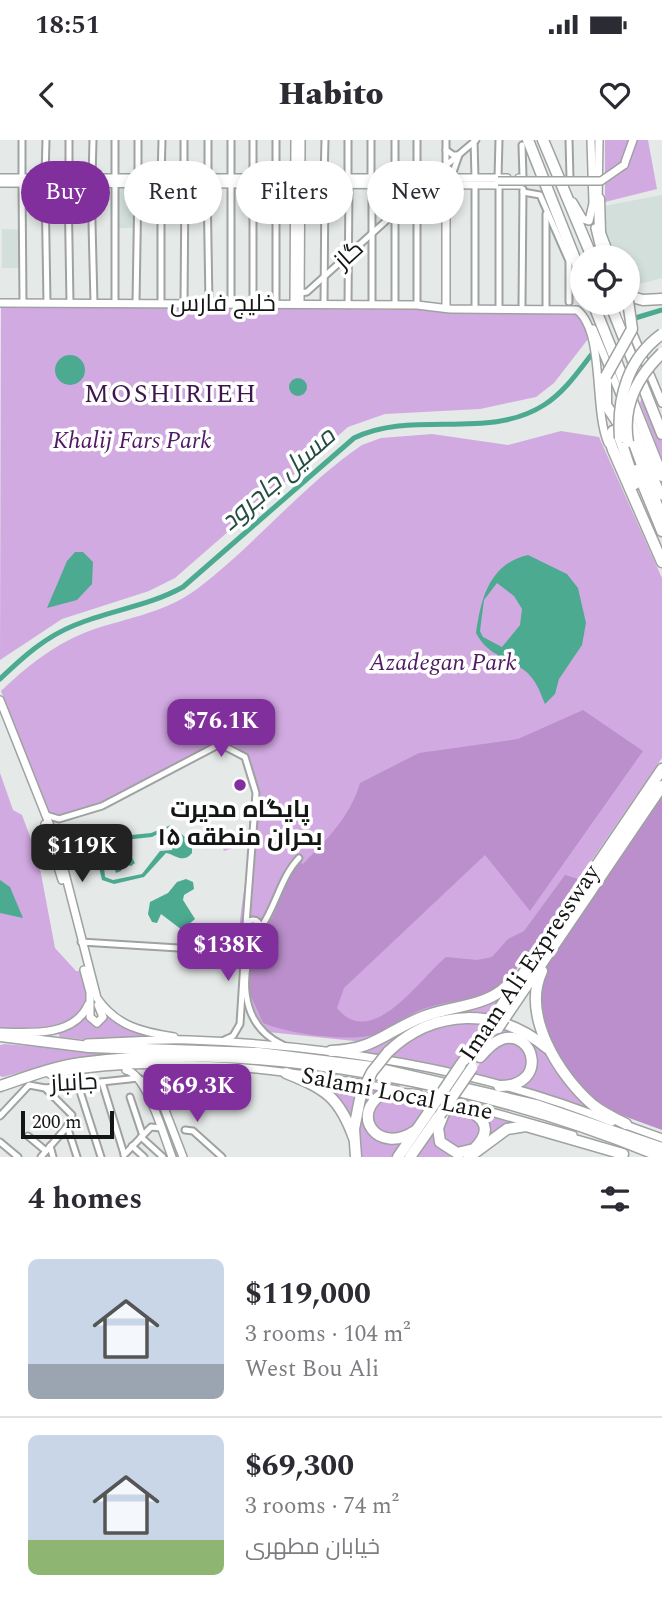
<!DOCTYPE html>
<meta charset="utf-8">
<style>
:root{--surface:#fff;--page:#f2f2f3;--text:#2b2b33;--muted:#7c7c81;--line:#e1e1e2;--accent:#822f9e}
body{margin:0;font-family:Spectral,Cairo,serif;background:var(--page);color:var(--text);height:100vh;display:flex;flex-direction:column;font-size:26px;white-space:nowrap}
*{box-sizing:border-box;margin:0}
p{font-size:23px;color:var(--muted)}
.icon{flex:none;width:38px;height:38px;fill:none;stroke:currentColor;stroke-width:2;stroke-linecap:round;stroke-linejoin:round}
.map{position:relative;height:1017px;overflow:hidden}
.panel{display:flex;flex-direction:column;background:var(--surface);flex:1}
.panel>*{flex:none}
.hud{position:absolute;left:21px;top:21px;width:621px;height:63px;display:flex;gap:14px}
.tools{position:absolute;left:570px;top:105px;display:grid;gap:14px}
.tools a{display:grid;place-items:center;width:70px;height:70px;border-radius:50%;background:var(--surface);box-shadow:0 4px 10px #0003;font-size:35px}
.scale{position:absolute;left:21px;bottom:18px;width:93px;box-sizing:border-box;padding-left:7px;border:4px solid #141515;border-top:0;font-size:19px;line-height:24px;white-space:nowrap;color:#141515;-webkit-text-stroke:5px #fff;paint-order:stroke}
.price{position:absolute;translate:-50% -60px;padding:0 16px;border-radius:14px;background:var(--accent);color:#fff;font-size:23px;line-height:46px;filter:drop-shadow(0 2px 4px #0008)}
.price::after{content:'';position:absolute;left:50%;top:42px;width:21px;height:16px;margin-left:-10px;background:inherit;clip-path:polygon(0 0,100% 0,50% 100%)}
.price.current{background:#222;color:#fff}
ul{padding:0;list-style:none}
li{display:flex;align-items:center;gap:21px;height:175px;padding:0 28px}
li+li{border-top:2px solid var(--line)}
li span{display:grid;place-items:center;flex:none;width:196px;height:140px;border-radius:10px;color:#555}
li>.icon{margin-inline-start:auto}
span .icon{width:84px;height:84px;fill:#fffc;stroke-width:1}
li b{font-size:30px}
h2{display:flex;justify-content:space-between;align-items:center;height:84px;padding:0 28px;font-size:30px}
.tag{padding:0 24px;border-radius:32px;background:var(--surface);box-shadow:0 4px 10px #0003;font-size:24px;line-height:63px}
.tag.current{background:var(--accent);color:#fff}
.status{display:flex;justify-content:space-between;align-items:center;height:49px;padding:0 35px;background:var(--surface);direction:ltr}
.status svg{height:19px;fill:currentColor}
header{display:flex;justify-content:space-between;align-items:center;height:91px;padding:0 28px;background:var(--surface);font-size:32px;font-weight:800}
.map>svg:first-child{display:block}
.built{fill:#d2dfdb}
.green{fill:#d2aae2}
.forest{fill:#ba8fcb}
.water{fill:#4caa91;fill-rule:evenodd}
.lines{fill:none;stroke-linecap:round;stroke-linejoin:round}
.river{stroke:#4caa91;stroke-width:5}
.minor-casing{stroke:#9ea2a0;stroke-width:9}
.major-casing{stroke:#9ea2a0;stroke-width:10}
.highway-casing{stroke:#9ea2a0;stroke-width:13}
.minor{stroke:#fff;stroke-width:5}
.major{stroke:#fff;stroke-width:7}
.highway{stroke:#fff;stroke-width:10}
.major-bridge-casing{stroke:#9ea2a0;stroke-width:10;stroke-linecap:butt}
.highway-bridge-casing{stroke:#9ea2a0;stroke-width:13;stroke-linecap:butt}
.major-bridge{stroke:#fff;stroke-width:7}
.highway-bridge{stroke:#fff;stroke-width:10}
.poi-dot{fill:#822f9e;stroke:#fff;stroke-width:2.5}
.labels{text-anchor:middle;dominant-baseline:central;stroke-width:7;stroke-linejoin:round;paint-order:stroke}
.street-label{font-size:24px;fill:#141515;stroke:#fff}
.park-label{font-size:24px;font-style:italic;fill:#501a62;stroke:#fff}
.poi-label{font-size:24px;font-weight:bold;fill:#141515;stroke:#fff}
.neighbourhood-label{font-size:26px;letter-spacing:2px;fill:#3d164b;stroke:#fff}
.water-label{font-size:26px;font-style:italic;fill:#244d42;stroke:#fff}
</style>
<div class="status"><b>18:51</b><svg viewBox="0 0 49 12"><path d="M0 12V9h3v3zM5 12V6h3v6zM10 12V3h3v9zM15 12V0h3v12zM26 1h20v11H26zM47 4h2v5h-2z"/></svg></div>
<header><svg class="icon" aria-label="back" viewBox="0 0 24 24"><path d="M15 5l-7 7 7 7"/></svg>Habito<svg class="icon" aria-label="heart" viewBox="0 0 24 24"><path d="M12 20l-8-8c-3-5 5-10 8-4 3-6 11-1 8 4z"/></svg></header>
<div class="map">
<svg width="662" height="1017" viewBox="0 0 662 1017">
<rect width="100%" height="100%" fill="#e5e9e8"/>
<!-- built -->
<g class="built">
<path d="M118,46H135L134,88H118Z"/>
<path d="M662,55V138L628,147V117H615L603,90L604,66Z"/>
<path d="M2,89L21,90V128H2Z"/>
</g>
<!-- green -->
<g class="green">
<path d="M605,0H648L657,49L605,62Z"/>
<path d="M1,167L567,171L576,172L585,185L588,199L554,243L536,257L480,269L385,274L348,287L175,438L149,451L62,479L0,520Z"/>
<path d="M643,254L662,302V319L640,263Z"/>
<path d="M561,291L599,297L662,438V618L514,833L490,854L421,872L364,902L268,892C248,871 240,836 239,807C237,754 269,662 244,615C239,607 230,604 222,601L96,666L60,677L47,670L1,551C25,528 52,506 84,493C122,478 162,475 197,449C255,405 302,346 362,305L381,298L432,294L508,305Z"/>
<path d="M0,633L13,670L22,675L38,718L55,808L76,831H82C83,838 87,846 88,853C91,894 25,890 0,889Z"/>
<path d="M239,696L242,705L224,711L221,701Z"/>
<path d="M507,850L491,878H447L380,919L346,913L410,885Z"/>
<path d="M98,862L121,884L180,899L97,901L60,897L57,891L79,882L88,873L101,883Z"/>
<path d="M489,881L451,933L383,919L430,886Z"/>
<path d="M503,885L536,902L614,980L513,946L533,922L515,897L487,909Z"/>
<path d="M507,899L526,907L529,930L510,945L470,938L489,910Z"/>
<path d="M5,904L87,911L187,908L53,923L3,937L0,936V905Z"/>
<path d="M315,939L359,946L352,985L333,953Z"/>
<path d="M366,946L406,953L373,959L372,992L404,1000L395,1017H359L357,991Z"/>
<path d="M151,949L156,953L182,1017H174L149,951Z"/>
<path d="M391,953L432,961L413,988L401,998L374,990L370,968Z"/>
<path d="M451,965L482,983L481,1000L459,1012L439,995Z"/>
<path d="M473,969L529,984L457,1017H414L441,977L437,992L456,1014L485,997Z"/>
</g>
<!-- forest -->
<g class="forest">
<path d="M583,570L643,611L530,771L485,715L344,848L337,868C372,912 421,837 446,817L477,820L492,817L508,799L524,791L565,735L578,739C557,770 533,814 506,840C483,861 454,859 426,868C409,873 399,884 384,891C360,905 288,894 263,883L250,854L249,816L252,805L272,778L290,733L299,721L303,724C328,698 350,677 360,643L419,613L518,599Z"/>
<path d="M662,653V990L602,968L585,954L557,917L535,861L542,832Z"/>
</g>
<!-- water -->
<g class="water">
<circle cx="70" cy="230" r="15"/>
<circle cx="298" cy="247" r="9"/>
<path d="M75,412H83L93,422L92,444L77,460L47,468L67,421Z"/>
<path d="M528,415L567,434L578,448L586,483L582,505L559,539L555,554L545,564C540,552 536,539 524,530C506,516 488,516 476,493C481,459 489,424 528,415ZM497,443L514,456L522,469L520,485L502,507L483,497L480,491L484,460Z"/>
<path d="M171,685L192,703V713C183,724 176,715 166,713L144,737L114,744L102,740L99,727L122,696L151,693ZM167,689L173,690L182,698L174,702L172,710L160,711L142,734L113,740L105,737L104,726L124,700L152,697Z"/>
<path d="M128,710L135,723L131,726L124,724L121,731L116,733L114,727L123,723Z"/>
<path d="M186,739L193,742L194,749L184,755L183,760L195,779L182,790L161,774L157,783L152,782L148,774L150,762L168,753L177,742Z"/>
<path d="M0,740L10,747L23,778L0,773Z"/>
</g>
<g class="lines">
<!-- river -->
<g class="river">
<path d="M632,179L662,170"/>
<path d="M0,539C23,517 45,497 75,485C111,470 149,466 183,447L354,298C413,269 488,301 544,265C565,252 580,229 595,210"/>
</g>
<!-- minor casing -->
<g class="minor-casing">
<g id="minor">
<path d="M348,0V39"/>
<path d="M474,0L475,38"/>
<path d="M569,0L570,39"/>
<path d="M446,10L453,15H459L451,38"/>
<path d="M22,38V0"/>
<path d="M45,38L46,0"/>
<path d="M69,38V0"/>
<path d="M115,38V0"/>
<path d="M138,38V0"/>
<path d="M446,38V0"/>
<path d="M498,38L499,0"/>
<path d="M520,38L523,37L522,5"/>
<path d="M92,39L93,0"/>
<path d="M161,39L162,0"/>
<path d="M184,39V0"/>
<path d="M208,39V0"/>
<path d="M231,39V0"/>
<path d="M253,39V0"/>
<path d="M276,39V0"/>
<path d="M324,39L325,0"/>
<path d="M371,39V0"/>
<path d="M395,39V0"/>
<path d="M417,39V0"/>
<path d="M430,39L476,0"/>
<path d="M22,43L23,163"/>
<path d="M45,43L47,163"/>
<path d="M68,43L70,163"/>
<path d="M91,43L94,163"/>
<path d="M161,43V163"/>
<path d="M207,43L209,164"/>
<path d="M231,44V164"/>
<path d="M253,44V164"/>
<path d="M276,44V164"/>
<path d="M372,44V165"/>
<path d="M523,52L540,55L569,121V162"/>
<path d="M300,153L307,152L427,44"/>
<path d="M115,163V43"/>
<path d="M136,163L138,43"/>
<path d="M184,164L185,43"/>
<path d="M324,164L325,44"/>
<path d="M348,165L349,44"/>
<path d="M395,165V44"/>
<path d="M417,165V53"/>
<path d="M475,165V45"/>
<path d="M499,165V45"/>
<path d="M522,165L523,49"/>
<path d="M546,165V74"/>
<path d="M46,675L59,679L102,666L220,604L245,617L256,653L246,784"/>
<circle cx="253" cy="787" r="7"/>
<path d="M260,789C276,767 280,738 299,718"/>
<path d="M259,791C239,829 237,884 283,905"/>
<path d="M81,802L244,812"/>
<path d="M224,900L233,896L240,884L246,789"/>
<path d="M102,942L124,1014"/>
<path d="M78,945L101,1017"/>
<path d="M130,957L142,993"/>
<path d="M0,976L29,945L45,948L139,938"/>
<path d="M67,986L77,1017"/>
<path d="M185,990L193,991L222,1017"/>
<path d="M28,996L46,1011"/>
<path d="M141,997L163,1017"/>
<path d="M0,1002L18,1017"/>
<path d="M50,1006L53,1017"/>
<path d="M132,1006L144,1017"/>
<path d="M124,1015L151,987L161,988"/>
<path d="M41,1017L71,982L72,975L45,948"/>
</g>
</g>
<!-- major casing -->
<g class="major-casing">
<g id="major">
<path d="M624,25L633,0"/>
<path d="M0,38H507"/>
<path d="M0,43L520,45L519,38"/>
<path d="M573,62L583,79L589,81L593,63L591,0"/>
<path d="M598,62L599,0"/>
<path d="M595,88L602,117"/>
<path d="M0,163L417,165L450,169L577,170C605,192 593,269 608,303"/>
<path d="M620,163L662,263"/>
<path d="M294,164L295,0"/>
<path d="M300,164L301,0"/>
<path d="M446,167V41"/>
<path d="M593,189L622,259"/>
<path d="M629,276L662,356"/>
<path d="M0,560L58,706L97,858C116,886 142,892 174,897"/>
<path d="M45,684L62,740"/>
<path d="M84,830L90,852V877L97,883L103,877L98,865"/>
<path d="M0,892C29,893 74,897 88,865"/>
<path d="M87,903C121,902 155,899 189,900C328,905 482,929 612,982"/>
<path d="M126,930C147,934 164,997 172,1017"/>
<path d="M50,934C162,913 285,929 397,950"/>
<path d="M156,939L158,952L183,1017"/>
<path d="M141,941L230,931"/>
<path d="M415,954L441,960"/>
<path d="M463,964L573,995"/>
<path d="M623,984L662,998"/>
</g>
</g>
<!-- highway casing -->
<g class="highway-casing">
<g id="highway">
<path d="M528,0L583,139"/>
<path d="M543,0L592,117"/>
<path d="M599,59L600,93L609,117"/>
<path d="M628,156L643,160L662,159"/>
<path d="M593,163L662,336"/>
<path d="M610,163L662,294"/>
<path d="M606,236V265L622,289"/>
<path d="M620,298L635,344"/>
<path d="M637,330L662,391"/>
<path d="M662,379L632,298L622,291H613L609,298L613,310L662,422"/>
<path d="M542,831C521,875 559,936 593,965C603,973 614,978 626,984"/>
<path d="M495,875L662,629"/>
<path d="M504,879L662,646"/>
<path d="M0,896L89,907L259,913L372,927L536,965L662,1008"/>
<path d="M331,911C376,910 387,890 425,876C457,864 490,868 513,839"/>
<path d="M388,912C434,868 498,867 547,908"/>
<path d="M480,917C486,910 493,902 502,899C535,889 549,947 499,946"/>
<path d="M460,926L490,883"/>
<path d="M286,933C326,949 339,957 354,998"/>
<path d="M0,946C27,937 53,927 81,923C262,898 495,947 662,1017"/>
<path d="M446,968L438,988L440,1002L457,1013L474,1009C499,984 476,974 456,963"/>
<path d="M415,991C378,1016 348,974 384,953L418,955"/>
<path d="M356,1017L354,989L361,954"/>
<path d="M398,1017L431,969"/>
<path d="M410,1017L438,977"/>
<path d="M469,1017L507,989L526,986L623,1014"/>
</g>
</g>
<!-- minor -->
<use href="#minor" class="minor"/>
<!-- major -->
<use href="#major" class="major"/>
<!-- highway -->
<use href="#highway" class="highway"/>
<!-- major-bridge casing -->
<g class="major-bridge-casing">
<path id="major-bridge" d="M498,41H601L624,25"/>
</g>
<!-- highway-bridge casing -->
<g class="highway-bridge-casing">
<g id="highway-bridge">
<path d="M606,236L632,189L628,161"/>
<path d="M620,298C617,258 628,218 662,194"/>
<path d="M628,302C622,267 637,237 662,213"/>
<path d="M490,883L495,875"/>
<path d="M498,888L504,879"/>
<path d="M361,954L372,932L388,912"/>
<path d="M431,969L460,926"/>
<path d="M440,975L472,928"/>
</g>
</g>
<!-- major-bridge -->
<use href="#major-bridge" class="major-bridge"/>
<!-- highway-bridge -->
<use href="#highway-bridge" class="highway-bridge"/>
</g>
<!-- markers -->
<circle class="poi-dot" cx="240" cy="645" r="7"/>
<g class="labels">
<!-- street labels -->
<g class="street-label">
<text transform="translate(349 115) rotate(-42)">گاز</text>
<text x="223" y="164">خلیج فارس</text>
<text transform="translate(530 823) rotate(-56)">Imam Ali Expressway</text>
<text transform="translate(74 943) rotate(-3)">جانباز</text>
<text transform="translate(397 954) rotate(11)">Salami Local Lane</text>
</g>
<!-- park labels -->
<g class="park-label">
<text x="132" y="301">Khalij Fars Park</text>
<text x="443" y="523">Azadegan Park</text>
</g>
<!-- poi labels -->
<g class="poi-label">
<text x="240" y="670">پایگاه مدیرت<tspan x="240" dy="28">بحران منطقه ۱۵</tspan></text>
</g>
<!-- neighbourhood labels -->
<g class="neighbourhood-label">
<text x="171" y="254">MOSHIRIEH</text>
</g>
<!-- water labels -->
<g class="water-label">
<text transform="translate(278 339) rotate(-41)">مسیل جاجرود</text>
</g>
</g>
</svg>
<div class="tools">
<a><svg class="icon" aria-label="locate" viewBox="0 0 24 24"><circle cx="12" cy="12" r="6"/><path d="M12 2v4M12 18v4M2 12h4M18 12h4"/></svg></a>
</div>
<div class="scale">200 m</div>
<b class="price" style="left:221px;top:619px">$76.1K</b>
<b class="price current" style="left:82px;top:744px">$119K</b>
<b class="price" style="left:228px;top:843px">$138K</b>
<b class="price" style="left:197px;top:984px">$69.3K</b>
<div class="hud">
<a class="tag current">Buy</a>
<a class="tag">Rent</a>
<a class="tag">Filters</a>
<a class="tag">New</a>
</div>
</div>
<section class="panel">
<h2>4 homes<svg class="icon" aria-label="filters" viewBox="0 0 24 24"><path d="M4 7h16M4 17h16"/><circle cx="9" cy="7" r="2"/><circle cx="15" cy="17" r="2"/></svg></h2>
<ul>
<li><span style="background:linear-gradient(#c9d6e8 75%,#9aa5b1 0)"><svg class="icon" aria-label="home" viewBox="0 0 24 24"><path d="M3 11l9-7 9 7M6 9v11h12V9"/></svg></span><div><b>$119,000</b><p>3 rooms · 104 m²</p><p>West Bou Ali</p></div></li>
<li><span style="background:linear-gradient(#c9d6e8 75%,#8fb573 0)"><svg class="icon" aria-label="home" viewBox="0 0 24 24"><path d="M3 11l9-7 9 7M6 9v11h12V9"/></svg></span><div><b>$69,300</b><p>3 rooms · 74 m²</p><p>خیابان مطهری</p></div></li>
</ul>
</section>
